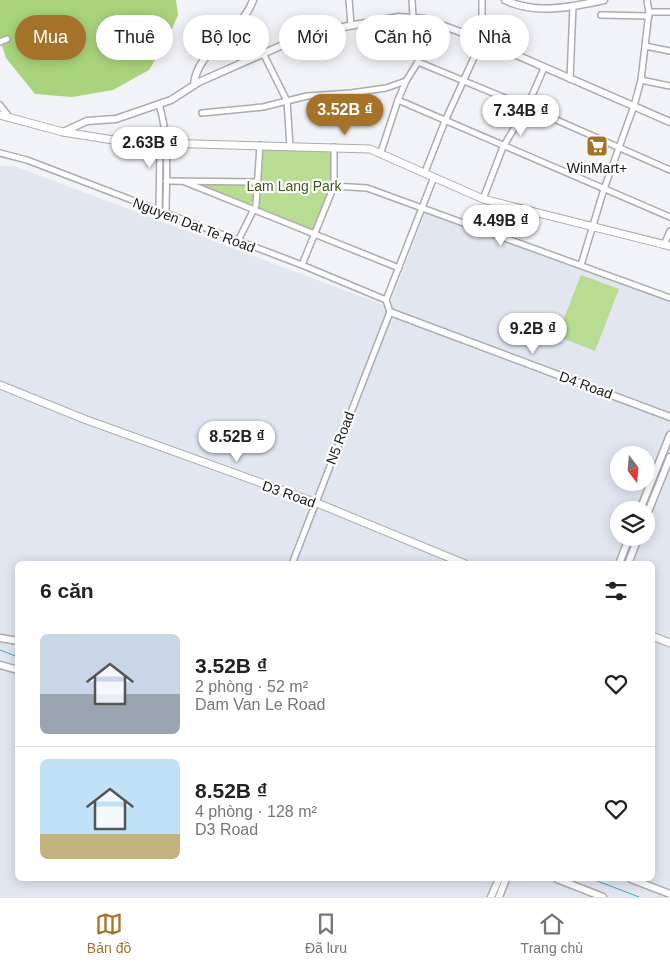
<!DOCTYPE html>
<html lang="vi">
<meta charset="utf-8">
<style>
:root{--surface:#fff;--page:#f6f6f6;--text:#222;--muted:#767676;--line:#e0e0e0;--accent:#a5722a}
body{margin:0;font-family:Helvetica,sans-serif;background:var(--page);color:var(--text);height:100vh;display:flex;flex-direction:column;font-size:19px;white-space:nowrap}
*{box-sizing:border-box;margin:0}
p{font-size:16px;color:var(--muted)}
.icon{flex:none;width:28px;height:28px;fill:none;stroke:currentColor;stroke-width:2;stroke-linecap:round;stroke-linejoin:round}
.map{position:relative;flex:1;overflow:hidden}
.side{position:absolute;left:15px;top:561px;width:640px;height:320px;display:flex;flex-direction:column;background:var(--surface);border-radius:8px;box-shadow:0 2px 12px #0003}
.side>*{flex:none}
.banner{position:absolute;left:15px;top:15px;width:640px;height:45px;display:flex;gap:10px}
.needle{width:32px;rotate:164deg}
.controls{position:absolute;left:610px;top:446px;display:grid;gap:10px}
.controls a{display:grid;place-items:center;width:45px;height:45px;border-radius:50%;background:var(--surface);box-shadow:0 2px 12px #0003;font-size:25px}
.price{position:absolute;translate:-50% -42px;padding:0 11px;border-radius:18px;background:#fff;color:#222;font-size:16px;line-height:32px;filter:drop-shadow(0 1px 2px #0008)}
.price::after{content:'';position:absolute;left:50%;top:30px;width:15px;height:11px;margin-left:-8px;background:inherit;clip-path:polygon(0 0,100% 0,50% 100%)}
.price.active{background:var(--accent);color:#fff}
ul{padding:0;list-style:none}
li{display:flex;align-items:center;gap:15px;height:125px;padding:0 25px}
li+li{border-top:1px solid var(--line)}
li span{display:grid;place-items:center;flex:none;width:140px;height:100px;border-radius:8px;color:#555}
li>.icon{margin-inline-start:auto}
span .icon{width:60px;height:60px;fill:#fffc;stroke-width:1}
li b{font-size:21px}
h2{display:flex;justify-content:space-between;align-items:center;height:60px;padding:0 25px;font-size:21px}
.chip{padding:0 18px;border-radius:22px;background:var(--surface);box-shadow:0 2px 12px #0003;font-size:18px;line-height:45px}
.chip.active{background:var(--accent);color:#fff}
.tabs{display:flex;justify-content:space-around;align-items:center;height:70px;border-top:1px solid var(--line);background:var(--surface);font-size:14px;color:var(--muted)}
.tabs a{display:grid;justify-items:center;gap:2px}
.tabs .active{color:var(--accent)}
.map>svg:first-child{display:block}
.built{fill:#e2e6f1;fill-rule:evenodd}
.green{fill:#b7dc92}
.forest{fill:#a9d47d}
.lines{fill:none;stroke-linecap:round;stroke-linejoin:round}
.stream{stroke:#3ea9b9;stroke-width:1}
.minor-casing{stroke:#abacaf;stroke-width:8}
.tertiary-casing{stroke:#abacaf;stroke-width:9}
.secondary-casing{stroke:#abacaf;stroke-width:9}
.minor{stroke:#fff;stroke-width:5}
.tertiary{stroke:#fff;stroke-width:6}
.secondary{stroke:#fff;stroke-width:7}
.labels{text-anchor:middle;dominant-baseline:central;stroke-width:4.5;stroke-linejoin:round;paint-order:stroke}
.poi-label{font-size:14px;fill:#171718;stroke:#fff}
.park-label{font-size:14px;fill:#3c571b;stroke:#fff}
.street-label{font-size:14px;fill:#171718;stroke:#fff}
</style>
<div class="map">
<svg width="670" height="897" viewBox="0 0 670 897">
<rect width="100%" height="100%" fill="#f2f3f7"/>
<!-- built -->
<path class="built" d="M0,166H14L389,307L427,208L670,300V897H0ZM619,455H646V482H619ZM619,510H646V538H619ZM18,564H652V879H18Z"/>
<!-- green -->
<g class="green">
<path d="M265,149L326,151L332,154V182L316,225L313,229H307L259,209L261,155Z"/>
<path d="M209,183L253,185L255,187L254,200L250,204L244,203L207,189L205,186Z"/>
<path d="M581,275L619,289L595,351L557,336Z"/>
</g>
<!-- forest -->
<path class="forest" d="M0,0H176L178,15L166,42L149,70L113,90L72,97L35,94L6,58L0,39Z"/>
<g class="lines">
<!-- stream -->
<g class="stream">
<path d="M0,650L18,657"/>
<path d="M592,879L639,897"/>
</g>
<!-- minor casing -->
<g class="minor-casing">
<g id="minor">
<path d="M349,0L351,25"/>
<path d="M412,0L413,17"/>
<path d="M649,12H670"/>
<path d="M601,15L649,16"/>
<path d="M240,24L263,53L287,101L290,147"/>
<path d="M0,42L7,39"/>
<path d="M645,46L670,51"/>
<path d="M418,62L527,107L670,170"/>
<path d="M570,79L573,6"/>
<path d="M641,80L670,86"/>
<path d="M398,100L670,217"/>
<path d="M159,104C170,140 166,177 166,214"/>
<path d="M0,105L9,117"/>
<path d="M202,113L263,107L307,96L351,93L386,88L406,81"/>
<path d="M381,152L398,100L406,81L418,62L425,19"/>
<path d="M0,153L27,160L302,265L386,300"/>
<path d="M425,172L445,121L482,40V0"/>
<path d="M166,181L258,182"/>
<path d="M185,182L399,268"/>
<path d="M334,186L367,188L670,298"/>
<path d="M483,199L503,147L527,107L544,68"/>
<path d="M159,212L160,144L163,141"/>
<path d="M238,241L256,205L260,145"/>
<path d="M664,245L670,231"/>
<path d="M302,265L334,186V147"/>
<path d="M581,265L604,189L634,106L641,80L649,12L647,0"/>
<path d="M292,564L390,312L386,300L434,177"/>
</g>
</g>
<!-- tertiary casing -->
<g class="tertiary-casing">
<g id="tertiary">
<path d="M505,0C535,15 572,7 604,0"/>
<path d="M194,85C196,50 242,33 253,0"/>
<path d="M63,132L87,121L116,119L171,100L199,82L310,33L399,17L425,19L482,40L670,122"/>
<path d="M390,312L670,417"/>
<path d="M640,510L670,435"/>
<path d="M646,517L670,457"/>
<path d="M619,564L629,538"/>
<path d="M628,564L638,538"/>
<path d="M0,638L18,641"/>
<path d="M0,665L18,670"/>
<path d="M557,879L603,897"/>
<path d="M631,879L670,894"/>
<path d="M491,897L499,879"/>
<path d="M499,897L506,879"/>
</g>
</g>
<!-- secondary casing -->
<g class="secondary-casing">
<g id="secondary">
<path d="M0,115L63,132L126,142L370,149L483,199L670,246"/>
<path d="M0,385L84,419L317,503L465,564"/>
<path d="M652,636L670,643"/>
</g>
</g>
<!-- minor -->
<use href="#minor" class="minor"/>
<!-- tertiary -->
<use href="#tertiary" class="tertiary"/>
<!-- secondary -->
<use href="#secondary" class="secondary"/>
</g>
<!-- icons -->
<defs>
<g id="supermarket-square" transform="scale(1.125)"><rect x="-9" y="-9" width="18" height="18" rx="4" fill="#a5722a" stroke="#fff"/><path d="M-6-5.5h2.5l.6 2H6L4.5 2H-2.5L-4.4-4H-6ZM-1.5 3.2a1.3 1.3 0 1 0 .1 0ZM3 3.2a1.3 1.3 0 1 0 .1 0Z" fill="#fff"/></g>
</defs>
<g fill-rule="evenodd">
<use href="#supermarket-square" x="597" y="146"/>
</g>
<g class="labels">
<!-- poi labels -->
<g class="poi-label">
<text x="597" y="168">WinMart+</text>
</g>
<!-- park labels -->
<g class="park-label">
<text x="294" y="186">Lam Lang Park</text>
</g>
<!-- street labels -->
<g class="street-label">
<text transform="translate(194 225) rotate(21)">Nguyen Dat Te Road</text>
<text transform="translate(586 385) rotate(20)">D4 Road</text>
<text transform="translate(340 438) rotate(-69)">N5 Road</text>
<text transform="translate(289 494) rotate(19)">D3 Road</text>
</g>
</g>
</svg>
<div class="controls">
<a><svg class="needle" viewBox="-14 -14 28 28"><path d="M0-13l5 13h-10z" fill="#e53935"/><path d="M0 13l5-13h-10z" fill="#767676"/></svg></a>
<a><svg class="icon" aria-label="layers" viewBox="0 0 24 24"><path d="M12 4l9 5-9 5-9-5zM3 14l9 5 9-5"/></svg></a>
</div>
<b class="price active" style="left:345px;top:136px">3.52B ₫</b>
<b class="price" style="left:521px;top:137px">7.34B ₫</b>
<b class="price" style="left:150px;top:169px">2.63B ₫</b>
<b class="price" style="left:501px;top:247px">4.49B ₫</b>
<b class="price" style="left:533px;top:355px">9.2B ₫</b>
<b class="price" style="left:237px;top:463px">8.52B ₫</b>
<div class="banner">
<a class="chip active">Mua</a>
<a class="chip">Thuê</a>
<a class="chip">Bộ lọc</a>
<a class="chip">Mới</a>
<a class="chip">Căn hộ</a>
<a class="chip">Nhà</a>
</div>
<section class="side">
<h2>6 căn<svg class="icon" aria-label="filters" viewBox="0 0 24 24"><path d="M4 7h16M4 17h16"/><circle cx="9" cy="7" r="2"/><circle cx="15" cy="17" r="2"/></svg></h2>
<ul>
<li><span style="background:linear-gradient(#c9d6e8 60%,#9aa5b1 0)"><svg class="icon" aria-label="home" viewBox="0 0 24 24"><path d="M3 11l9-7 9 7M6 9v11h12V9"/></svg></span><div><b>3.52B ₫</b><p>2 phòng · 52 m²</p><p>Dam Van Le Road</p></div><svg class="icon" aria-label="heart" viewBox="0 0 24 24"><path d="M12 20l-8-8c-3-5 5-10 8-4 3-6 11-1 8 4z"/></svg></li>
<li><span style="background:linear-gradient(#bfe0f5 75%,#c2b280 0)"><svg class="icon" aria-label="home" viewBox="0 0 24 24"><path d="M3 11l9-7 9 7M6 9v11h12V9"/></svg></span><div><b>8.52B ₫</b><p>4 phòng · 128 m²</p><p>D3 Road</p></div><svg class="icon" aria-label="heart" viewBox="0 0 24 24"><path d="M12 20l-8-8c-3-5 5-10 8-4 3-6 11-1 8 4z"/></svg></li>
</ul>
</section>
</div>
<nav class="tabs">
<a class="active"><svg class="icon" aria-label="map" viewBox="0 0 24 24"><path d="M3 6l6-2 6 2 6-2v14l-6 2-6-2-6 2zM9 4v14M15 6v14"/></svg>Bản đồ</a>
<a><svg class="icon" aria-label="saved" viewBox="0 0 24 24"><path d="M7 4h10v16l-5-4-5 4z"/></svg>Đã lưu</a>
<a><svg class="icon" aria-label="home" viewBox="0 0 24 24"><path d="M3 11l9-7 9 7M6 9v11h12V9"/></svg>Trang chủ</a>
</nav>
